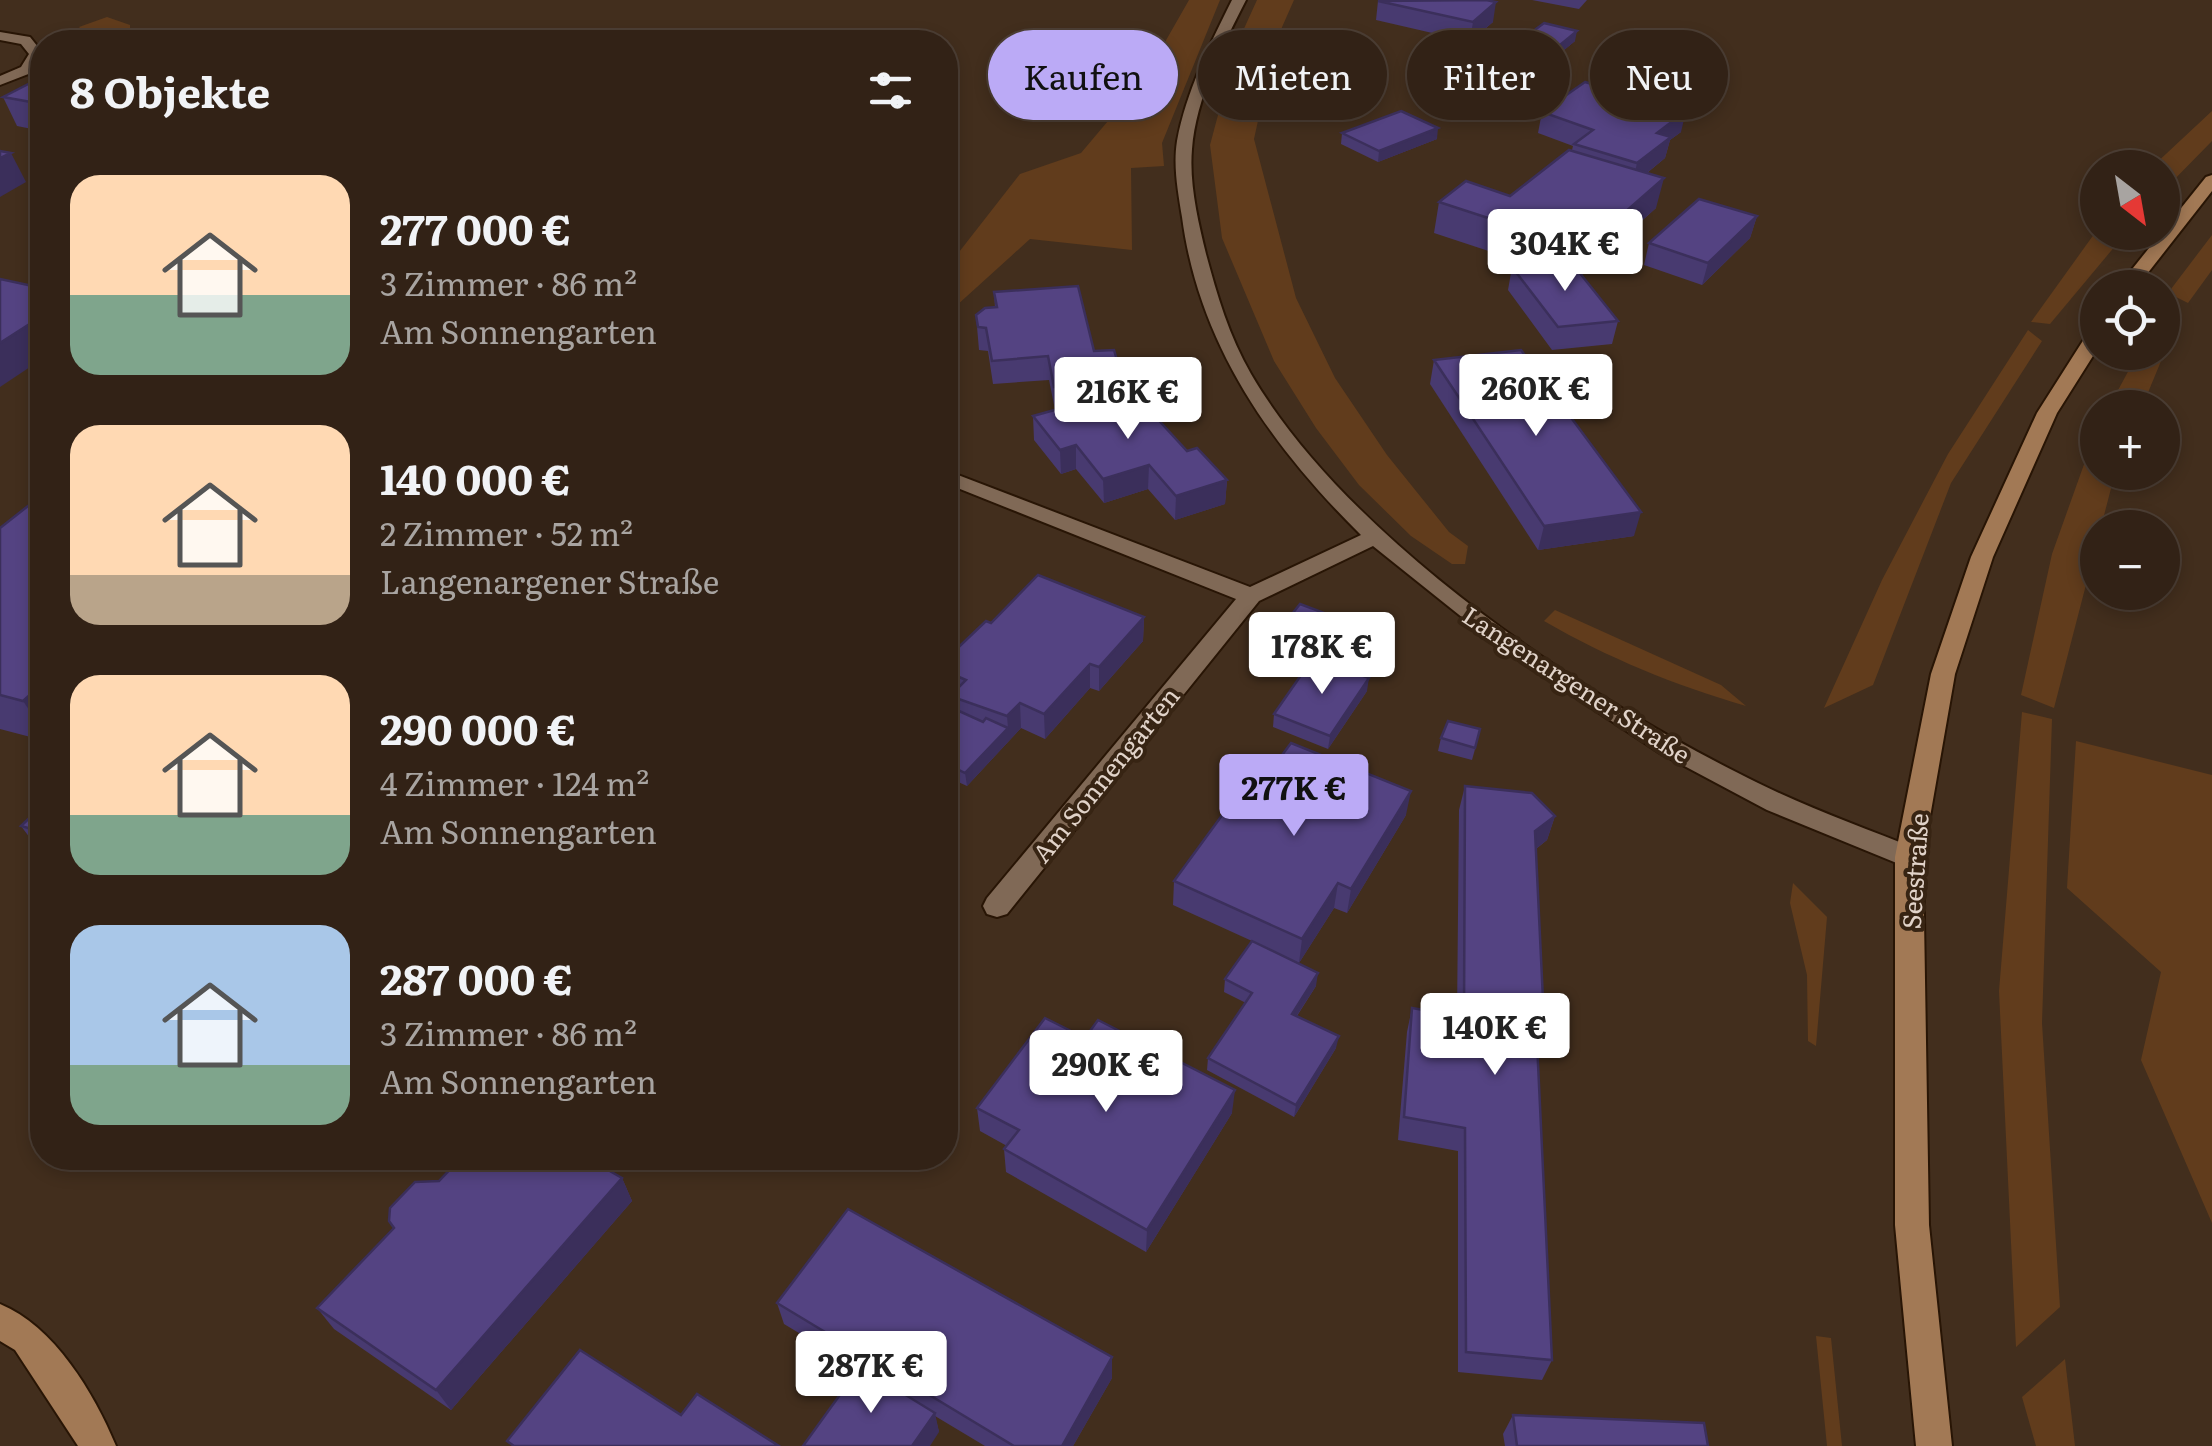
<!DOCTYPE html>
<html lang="de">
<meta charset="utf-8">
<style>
:root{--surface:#322216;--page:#3d2f23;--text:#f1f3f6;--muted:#a8a4a1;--line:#4d3f35;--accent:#bbaaf6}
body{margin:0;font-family:Literata,serif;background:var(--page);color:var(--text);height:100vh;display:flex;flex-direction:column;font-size:38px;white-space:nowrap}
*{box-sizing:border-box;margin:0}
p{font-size:32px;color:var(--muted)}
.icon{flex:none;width:55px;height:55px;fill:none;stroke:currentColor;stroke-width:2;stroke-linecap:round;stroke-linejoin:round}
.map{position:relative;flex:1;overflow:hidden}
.details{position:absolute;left:30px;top:30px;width:928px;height:1140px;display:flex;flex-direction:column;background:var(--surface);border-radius:40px;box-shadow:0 5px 15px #0003,0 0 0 2px var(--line)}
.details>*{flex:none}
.top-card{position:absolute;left:988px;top:30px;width:950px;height:90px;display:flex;gap:20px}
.needle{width:65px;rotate:149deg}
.controls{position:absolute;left:2080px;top:150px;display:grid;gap:20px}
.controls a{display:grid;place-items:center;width:100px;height:100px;border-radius:50%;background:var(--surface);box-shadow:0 5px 15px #0003,0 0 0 2px var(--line);font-size:50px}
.price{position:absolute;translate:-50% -85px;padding:0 22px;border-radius:10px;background:#fff;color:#222;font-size:32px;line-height:65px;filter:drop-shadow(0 2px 5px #0008)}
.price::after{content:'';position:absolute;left:50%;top:60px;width:30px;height:22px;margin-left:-15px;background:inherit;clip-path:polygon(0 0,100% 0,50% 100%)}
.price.active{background:var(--accent);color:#111}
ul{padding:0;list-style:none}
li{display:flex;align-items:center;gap:30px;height:250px;padding:0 40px}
li span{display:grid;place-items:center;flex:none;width:280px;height:200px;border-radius:30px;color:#555}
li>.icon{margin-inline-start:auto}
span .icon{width:120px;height:120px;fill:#fffc;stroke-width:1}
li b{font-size:42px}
h2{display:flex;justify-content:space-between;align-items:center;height:120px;padding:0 40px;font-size:42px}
.chip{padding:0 35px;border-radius:45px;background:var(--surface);box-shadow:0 5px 15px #0003,0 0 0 2px var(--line);font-size:35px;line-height:90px}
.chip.active{background:var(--accent);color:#111}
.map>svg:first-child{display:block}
.green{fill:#613c1c}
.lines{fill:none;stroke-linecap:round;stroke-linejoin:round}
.minor-casing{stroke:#281505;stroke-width:4}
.secondary-casing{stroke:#281505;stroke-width:4}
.minor{fill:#806956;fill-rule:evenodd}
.secondary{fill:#a27955;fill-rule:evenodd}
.wall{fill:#483a70}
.shaded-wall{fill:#3b2f5b}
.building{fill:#544382;stroke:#3b2f5b;stroke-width:2.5}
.labels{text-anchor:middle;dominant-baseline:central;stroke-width:8;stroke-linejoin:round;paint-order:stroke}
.street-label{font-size:25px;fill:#e1d3c9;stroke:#372413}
</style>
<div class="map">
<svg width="2212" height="1446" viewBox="0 0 2212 1446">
<rect width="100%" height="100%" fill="#422e1d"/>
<!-- green -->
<g class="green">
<path d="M1189,0H1220L1162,143L1164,166L1131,168L1132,250L1030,239L945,316V270L1020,174L1081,153L1145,77Z"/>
<path d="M1257,0H1294L1275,43L1254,139L1296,298L1335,378L1387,455L1449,532L1468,546L1465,564H1452L1411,536L1359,485L1316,428L1274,361L1222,238L1210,145L1237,44Z"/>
<path d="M107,17L130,25V35L111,42H93L79,27Z"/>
<path d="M2212,111V141L2163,191L2162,168L2152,167Z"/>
<path d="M2097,230L2126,233L2050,324L2031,322Z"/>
<path d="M2212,235V270L2188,303L2168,293Z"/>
<path d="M2163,324L2176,325L2142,407H2109L2138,353L2162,352Z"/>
<path d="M2028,330L2042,341L1951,483L1873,685L1824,708L1882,580L1948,454Z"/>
<path d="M2097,428L2098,472L2115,473L2054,708L2021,695L2052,554Z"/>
<path d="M1555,610L1721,685L1746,706C1674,685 1608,658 1544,621Z"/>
<path d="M2022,712L2052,719L2042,1023L2060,1307L2016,1347L1999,991Z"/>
<path d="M2076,741L2212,775V1223L2141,1060L2161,972L2067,888Z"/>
<path d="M1793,883L1827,917L1816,1046L1808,1041L1807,975L1790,903Z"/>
<path d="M1816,1336L1831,1338L1842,1446H1827Z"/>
<path d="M2065,1359L2075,1446H2036L2022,1397Z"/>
</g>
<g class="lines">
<!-- minor casing -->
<g class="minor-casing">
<g id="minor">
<path d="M1232,0H1246C1223,45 1196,98 1192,149C1189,183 1198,221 1206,254C1217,295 1229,336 1251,374C1348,540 1586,699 1758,783C1810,809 1865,828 1919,850L1923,857L1919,864L1909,867L1899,864L1767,810L1660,753L1498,646L1373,546L1259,601L1007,914L997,917L987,914L983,906L987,898L1236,599L945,483V470L1250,587L1361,535C1271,446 1199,345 1182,217C1178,192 1173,166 1177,141C1186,92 1210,44 1232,0Z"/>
<path d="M0,32L30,37L42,52L31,73L0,85V76L21,67L29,54L21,44L0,40Z"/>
</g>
</g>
<!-- secondary casing -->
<g class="secondary-casing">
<g id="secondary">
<path d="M2212,175V191L2136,288H2117L2206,177Z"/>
<path d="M2098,327V348L2057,413L1993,557L1955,674L1923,857L1929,1225L1952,1446H1916L1895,1225V857L1931,674L1971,557L2037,413L2091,328Z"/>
<path d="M0,1304C54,1326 94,1393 116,1446H78L15,1350L0,1341Z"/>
</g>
</g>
<!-- minor -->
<use href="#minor" class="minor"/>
<!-- secondary -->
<use href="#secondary" class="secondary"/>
</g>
<!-- wall -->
<g class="wall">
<path d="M1532,0H1587L1579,9Z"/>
<path d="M1378,1L1493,22L1471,41L1519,52L1520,41H1575L1552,60L1523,53L1521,63L1511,71L1459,57L1460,46L1467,41L1376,20Z"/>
<path d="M42,77V131L17,126L3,97Z"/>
<path d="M1542,112L1681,132L1670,140L1665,158L1647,173L1656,208L1582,275L1618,321L1612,344L1552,350L1508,290L1512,267L1531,265L1434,233L1439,202L1510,196L1572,150L1573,146L1538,133Z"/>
<path d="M1342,133L1437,139L1378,162L1341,144Z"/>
<path d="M1757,216L1750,238L1702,285L1644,265L1649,243Z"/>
<path d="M42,229V257L31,236Z"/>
<path d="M994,292L1094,351L1123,381V391L1187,451L1227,480L1225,504L1175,520L1148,489L1104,503L1076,469L1061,474L1034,440L1033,416L1055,410L1049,380L993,384L988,351L979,350L976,315L995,308Z"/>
<path d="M1434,360L1634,536L1538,550L1430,384Z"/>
<path d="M42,495V740L0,729V528Z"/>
<path d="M1327,614L1326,627L1300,661L1272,650L1273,638Z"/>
<path d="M1144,617L1143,641L1099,691L1090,688L1045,739L1021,728L967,786L945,776V709L951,708L950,697L945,695V660L991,623Z"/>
<path d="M1367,691L1328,749L1273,727L1274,714Z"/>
<path d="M1441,738L1477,742L1472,760L1438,751Z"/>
<path d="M1262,782L1406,815L1347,913L1334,908L1299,963L1259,945L1316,986L1297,1016L1336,1048L1294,1117L1207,1070L1208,1058L1246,1003L1224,992L1225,979L1252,941L1173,905L1174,881Z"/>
<path d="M1465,786L1555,816L1547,840L1536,849L1543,1000L1536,1020L1552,1360L1542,1380L1458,1372V1151L1398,1140L1407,1032L1412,1008L1457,1016L1459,810Z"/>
<path d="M42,806V851L39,850L21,826Z"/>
<path d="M977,1108L1232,1113L1146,1252L1006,1172L1004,1149L1007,1146L980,1131Z"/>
<path d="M622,1178L632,1201L451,1410L334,1329L317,1308Z"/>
<path d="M777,1303L1112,1357V1378L1073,1446H985L935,1416L939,1432L859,1369L784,1324Z"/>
<path d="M1513,1415L1708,1446H1505L1503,1434Z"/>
</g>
<!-- shaded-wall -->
<g class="shaded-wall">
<path d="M1496,2L1493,22L1470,41L1473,22Z"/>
<path d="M1577,31L1575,41L1552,60L1554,50Z"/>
<path d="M1523,52L1521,63L1511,71L1513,61Z"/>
<path d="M1686,111L1681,132L1670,140L1665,158L1632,185L1637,163L1657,133Z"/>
<path d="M1438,128L1437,139L1378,162L1379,151Z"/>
<path d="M11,153L26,182L0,197V158Z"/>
<path d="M1664,178L1656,208L1575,280L1583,249Z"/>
<path d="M1757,216L1750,238L1702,285L1708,263Z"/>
<path d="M42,316V359L0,387V343Z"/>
<path d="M1076,445V469L1061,474L1060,450Z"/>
<path d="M1149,465L1148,489L1104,503L1103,479Z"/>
<path d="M1227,480L1225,504L1175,520L1176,496Z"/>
<path d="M1641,512L1634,536L1538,550L1544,526Z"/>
<path d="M1327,614L1326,627L1300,661L1302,649Z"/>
<path d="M1144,617L1143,641L1099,691V667Z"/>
<path d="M1090,664V688L1045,739L1044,714Z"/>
<path d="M1369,678L1367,691L1328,749L1330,736Z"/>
<path d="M42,684V729L23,701Z"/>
<path d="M1020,703L1021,728L967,786L965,773L1008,728L1007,716Z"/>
<path d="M1411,791L1406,815L1347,913L1351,889Z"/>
<path d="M1555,816L1547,840L1528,855L1535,831Z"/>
<path d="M1338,883L1334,908L1299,963L1302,939Z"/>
<path d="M1318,973L1316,986L1290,1026L1292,1014Z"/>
<path d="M1339,1036L1336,1048L1294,1117L1296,1105Z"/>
<path d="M1235,1090L1232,1113L1146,1252L1147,1230Z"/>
<path d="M622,1178L632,1201L451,1410L436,1390Z"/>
<path d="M1112,1357V1378L1073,1446H1062Z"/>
<path d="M935,1413L939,1432L930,1446H912Z"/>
</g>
<!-- building -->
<g class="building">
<path d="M1486,0L1496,2L1473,22L1378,1Z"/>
<path d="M1544,23L1577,31L1554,50L1520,41Z"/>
<path d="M1468,40L1523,52L1513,61L1460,46Z"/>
<path d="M42,77V104L3,97Z"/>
<path d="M1585,82L1686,111L1657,133L1671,137L1637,163L1574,144L1593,130L1542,112Z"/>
<path d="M1401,111L1438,128L1379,151L1342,133Z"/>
<path d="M1569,150L1664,178L1583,249L1439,202L1466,181L1510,196Z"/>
<path d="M0,151L11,153L0,158Z"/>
<path d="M1699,199L1757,216L1708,263L1649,243Z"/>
<path d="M42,229V238L31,236Z"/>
<path d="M1571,262L1618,321L1558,327L1512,267Z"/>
<path d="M0,279L42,288V316L0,343Z"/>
<path d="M1078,286L1094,351L1114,350L1123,381L1054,387L1048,356L992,361L986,328L978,327L976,315L985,308L997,307L994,292Z"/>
<path d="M1521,350L1641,512L1544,526L1434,360Z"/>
<path d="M1130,389L1187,451L1197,448L1227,480L1176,496L1149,465L1103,479L1076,445L1060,450L1033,416Z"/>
<path d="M42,495V684L23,701L0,695V528Z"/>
<path d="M1038,575L1144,617L1099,667L1090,664L1044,714L1020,703L1007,716L950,696L966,680L945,671V660L986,621L991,623Z"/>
<path d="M1300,604L1327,614L1302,649L1273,638Z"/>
<path d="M1313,658L1369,678L1330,736L1274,714Z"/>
<path d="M948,706L983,722L986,718L1008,728L965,773L945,763V709Z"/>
<path d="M1448,721L1480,729L1475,748L1441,738Z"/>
<path d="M1291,743L1411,791L1351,889L1338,883L1302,939L1174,881L1250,777L1262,782Z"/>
<path d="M1465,786L1532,793L1555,816L1535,831L1543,1000H1535L1552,1360L1466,1352L1465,1128L1404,1117L1412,1008L1464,1017Z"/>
<path d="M42,806V832L21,826Z"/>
<path d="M1252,941L1318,973L1292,1014L1339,1036L1296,1105L1208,1058L1252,993L1225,979Z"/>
<path d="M1045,1018L1085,1038L1098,1020L1235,1090L1147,1230L1004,1149L1019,1130L977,1108Z"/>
<path d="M461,1158H587L622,1178L436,1390L317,1308L394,1228L389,1221L390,1208L415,1182L439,1181Z"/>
<path d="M848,1209L1112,1357L1062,1446H1014L777,1303Z"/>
<path d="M580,1350L681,1415L697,1394L779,1446H514L507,1441Z"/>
<path d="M860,1367L935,1413L912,1446H803Z"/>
<path d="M1513,1415L1704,1423L1708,1446H1517Z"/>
</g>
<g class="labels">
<!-- street labels -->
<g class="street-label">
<text transform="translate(1577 684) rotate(33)">Langenargener Straße</text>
<text transform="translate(1105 774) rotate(-51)">Am Sonnengarten</text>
<text transform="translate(1914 871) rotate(-86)">Seestraße</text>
</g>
</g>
</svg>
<div class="controls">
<a><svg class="needle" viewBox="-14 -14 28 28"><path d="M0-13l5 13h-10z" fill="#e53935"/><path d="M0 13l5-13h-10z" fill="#a8a4a1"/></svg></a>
<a><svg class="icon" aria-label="locate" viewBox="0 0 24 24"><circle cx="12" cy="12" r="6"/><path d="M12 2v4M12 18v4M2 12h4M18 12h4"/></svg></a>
<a>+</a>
<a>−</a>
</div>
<b class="price" style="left:1565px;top:294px">304K €</b>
<b class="price" style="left:1536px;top:439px">260K €</b>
<b class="price" style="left:1128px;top:442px">216K €</b>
<b class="price" style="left:1322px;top:697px">178K €</b>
<b class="price active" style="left:1294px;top:839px">277K €</b>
<b class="price" style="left:1495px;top:1078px">140K €</b>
<b class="price" style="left:1106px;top:1115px">290K €</b>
<b class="price" style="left:871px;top:1416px">287K €</b>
<div class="top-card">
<a class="chip active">Kaufen</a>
<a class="chip">Mieten</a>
<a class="chip">Filter</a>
<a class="chip">Neu</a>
</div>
<section class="details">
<h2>8 Objekte<svg class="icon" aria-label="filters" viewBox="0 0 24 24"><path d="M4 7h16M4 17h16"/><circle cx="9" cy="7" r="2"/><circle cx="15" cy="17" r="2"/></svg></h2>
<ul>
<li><span style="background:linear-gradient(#ffd9b3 60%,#7fa58c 0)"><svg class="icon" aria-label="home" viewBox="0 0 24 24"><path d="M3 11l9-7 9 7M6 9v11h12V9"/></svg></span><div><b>277 000 €</b><p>3 Zimmer · 86 m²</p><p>Am Sonnengarten</p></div></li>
<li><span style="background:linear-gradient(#ffd9b3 75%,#b9a48a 0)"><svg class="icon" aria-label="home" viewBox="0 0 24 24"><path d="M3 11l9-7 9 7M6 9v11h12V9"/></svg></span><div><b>140 000 €</b><p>2 Zimmer · 52 m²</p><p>Langenargener Straße</p></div></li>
<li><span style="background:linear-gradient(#ffd9b3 70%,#7fa58c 0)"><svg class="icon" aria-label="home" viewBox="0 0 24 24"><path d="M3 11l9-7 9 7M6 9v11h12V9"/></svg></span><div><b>290 000 €</b><p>4 Zimmer · 124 m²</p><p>Am Sonnengarten</p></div></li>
<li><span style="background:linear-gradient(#a9c7e8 70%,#7fa58c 0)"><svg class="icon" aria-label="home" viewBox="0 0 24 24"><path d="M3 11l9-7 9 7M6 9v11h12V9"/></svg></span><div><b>287 000 €</b><p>3 Zimmer · 86 m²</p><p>Am Sonnengarten</p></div></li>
</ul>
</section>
</div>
